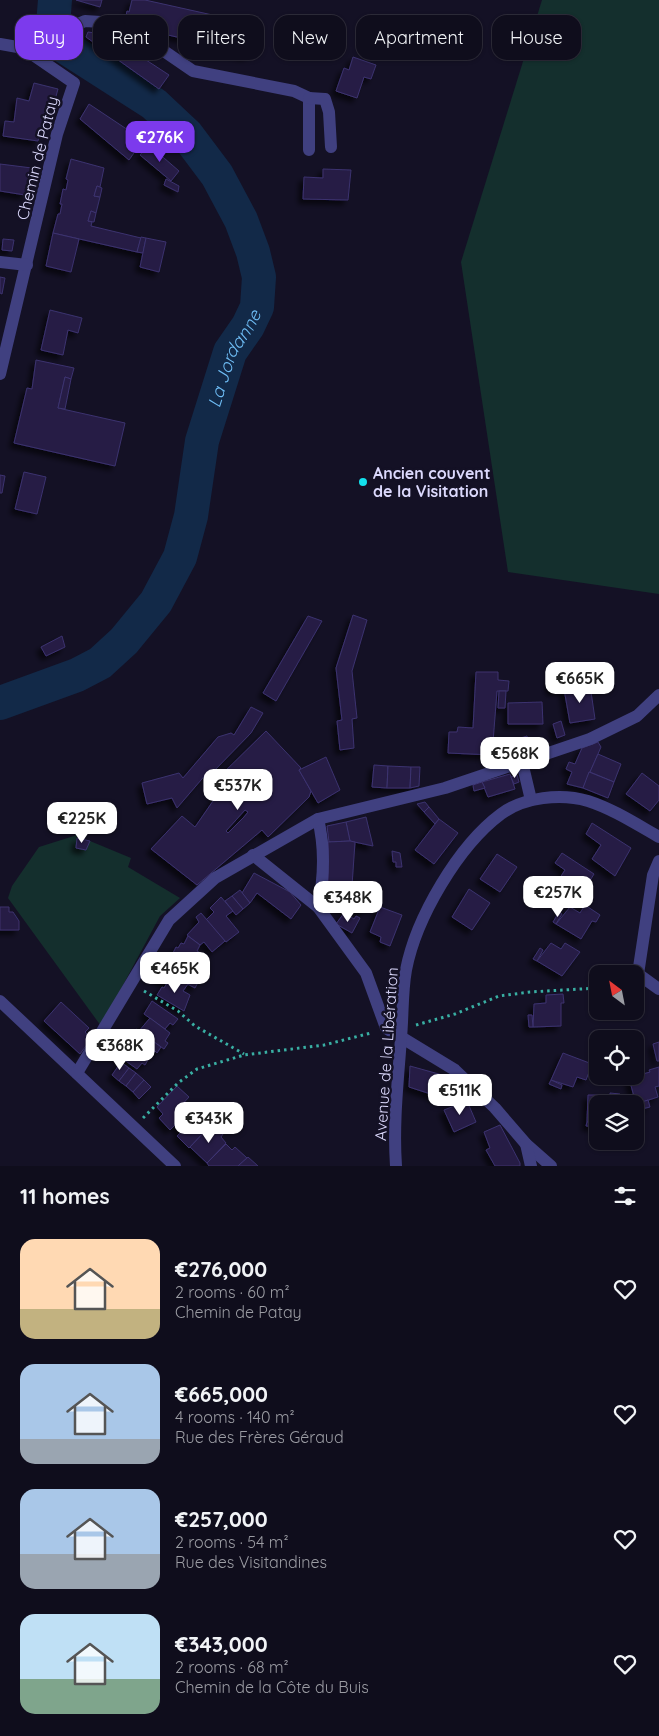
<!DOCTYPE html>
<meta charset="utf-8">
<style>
:root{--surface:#0f0d1c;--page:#1d1b29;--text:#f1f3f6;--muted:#9b9ca3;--line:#2f2d3b;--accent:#7c3aed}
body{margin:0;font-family:Quicksand,sans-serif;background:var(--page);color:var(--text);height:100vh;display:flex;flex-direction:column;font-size:19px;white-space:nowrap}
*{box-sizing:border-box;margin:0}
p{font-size:16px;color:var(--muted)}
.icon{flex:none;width:28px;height:28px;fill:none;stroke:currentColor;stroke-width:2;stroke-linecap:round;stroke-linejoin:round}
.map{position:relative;height:1166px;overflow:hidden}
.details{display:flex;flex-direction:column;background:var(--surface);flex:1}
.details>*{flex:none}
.hud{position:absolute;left:15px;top:15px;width:630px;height:45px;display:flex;gap:10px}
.needle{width:32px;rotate:328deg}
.controls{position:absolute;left:589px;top:965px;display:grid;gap:10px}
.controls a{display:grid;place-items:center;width:55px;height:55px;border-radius:10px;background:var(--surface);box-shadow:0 1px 4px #0004,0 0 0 1px var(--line);font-size:25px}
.price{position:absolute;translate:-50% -42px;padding:0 11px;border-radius:10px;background:#fff;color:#222;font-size:16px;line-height:32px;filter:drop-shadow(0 1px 2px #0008)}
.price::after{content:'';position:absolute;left:50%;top:30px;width:15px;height:11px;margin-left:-8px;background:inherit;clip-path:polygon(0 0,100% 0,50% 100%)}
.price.on{background:var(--accent);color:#fff}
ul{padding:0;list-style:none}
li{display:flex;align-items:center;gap:15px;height:125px;padding:0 20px}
li span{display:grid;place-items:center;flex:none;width:140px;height:100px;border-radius:15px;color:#555}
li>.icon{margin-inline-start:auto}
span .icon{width:60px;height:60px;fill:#fffc;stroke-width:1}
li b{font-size:21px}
h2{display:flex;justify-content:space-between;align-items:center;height:60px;padding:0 20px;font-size:21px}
.chip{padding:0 18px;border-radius:15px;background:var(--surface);box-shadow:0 1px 4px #0004,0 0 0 1px var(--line);font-size:18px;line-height:45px}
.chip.on{background:var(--accent);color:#fff}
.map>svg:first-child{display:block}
.green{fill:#142f2d}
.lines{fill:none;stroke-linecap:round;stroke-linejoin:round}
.river{stroke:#122948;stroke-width:34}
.building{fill:#251e45;stroke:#3c326f;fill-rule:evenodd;filter:url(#shadow)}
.path{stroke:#39afa3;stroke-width:3;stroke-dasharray:2.5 4;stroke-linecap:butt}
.minor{stroke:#404080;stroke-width:12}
.poi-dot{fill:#13e0ed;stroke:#141125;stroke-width:2}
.labels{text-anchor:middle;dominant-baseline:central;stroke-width:5;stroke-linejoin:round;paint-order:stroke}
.street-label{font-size:16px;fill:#dbd8fc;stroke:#141125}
.poi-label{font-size:16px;font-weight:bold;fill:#dbd8fc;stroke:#141125;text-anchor:start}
.water-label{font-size:18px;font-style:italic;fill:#6ebcf4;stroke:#141125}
</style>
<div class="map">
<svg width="659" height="1166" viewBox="0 0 659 1166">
<defs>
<filter id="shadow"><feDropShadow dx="-4.5" dy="4.5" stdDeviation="2.5" flood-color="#0009"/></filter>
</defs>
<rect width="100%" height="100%" fill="#141125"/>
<!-- green -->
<g class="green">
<path d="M542,0H659V594L508,572L461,262Z"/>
<path d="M77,835L76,848L86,850L90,841L131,858L128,867L180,898L160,916L101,1026L8,898L12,886L39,847Z"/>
</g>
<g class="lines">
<!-- river -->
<path class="river" id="s1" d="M0,703L77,675L100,663L124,641L156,602L180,557L191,516L202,441L230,352L248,326L257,307L259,277L253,252L241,220L217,175L187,135L154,104L65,47L53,25L55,0"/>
</g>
<!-- building -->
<g class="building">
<path d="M76,0H102L100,7Z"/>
<path d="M132,0H145L244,22L241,37L248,38L249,31L261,34L259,41L247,56L212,47V45L124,25L127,11L129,12Z"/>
<path d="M88,32L108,35L100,47L86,37Z"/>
<path d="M108,35L169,75L159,89L100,47Z"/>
<path d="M353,57L376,65L371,79L364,77L357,98L336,91L344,68L349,70Z"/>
<path d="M34,83L58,89L53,107L46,106L38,141L3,136L5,121L14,122L17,98L29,101Z"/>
<path d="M89,104L143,140L129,160L80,119Z"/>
<path d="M149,145L179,171L171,181L140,155Z"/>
<path d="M71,159L104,168L100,187L97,186L94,196L100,197L96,213L91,211L88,221L92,222L91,226L141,238L137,252L53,233L58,214H60L62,204H60L63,189L66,190L68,180L66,179Z"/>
<path d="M0,164L32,168L25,195L0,191Z"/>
<path d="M323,169L351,170L348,200L303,199L304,177L323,178Z"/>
<path d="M166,179L179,186L178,192L164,185Z"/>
<path d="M97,186L102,188L100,197L94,196Z"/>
<path d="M91,211L96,213L94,222L88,221Z"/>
<path d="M53,233L79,239L71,272L46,266Z"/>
<path d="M141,237L146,238L143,253L137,252Z"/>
<path d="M146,238L166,242L159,272L140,267Z"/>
<path d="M3,239L14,240L12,251L2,250Z"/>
<path d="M0,277L5,278L2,294L0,293Z"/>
<path d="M50,310L82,318L78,333L68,330L63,355L41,350Z"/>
<path d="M36,360L74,368L71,379L65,377L58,408L125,423L115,466L14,443L27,388L32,389Z"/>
<path d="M65,377L71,379L65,409L58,408Z"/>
<path d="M24,472L46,477L37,514L15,509Z"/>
<path d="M0,475L5,476L2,493H0Z"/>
<path d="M353,615L367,620L352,671L357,718L352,719L354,748L340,750L337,721L342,720L336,668Z"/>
<path d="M308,616L322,621L276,701L263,693Z"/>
<path d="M62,636L65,647L46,656L41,647Z"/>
<path d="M476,672H498V680L509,681L508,691H497L492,755L448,753L449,732H457L458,727L473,728Z"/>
<path d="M563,677L564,689L551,691L550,679Z"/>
<path d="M590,685L595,719L570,723L564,689Z"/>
<path d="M499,691H506L505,708H498Z"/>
<path d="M542,702L543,724H508V703Z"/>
<path d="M251,707L263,713L251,733L210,775L207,773L177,808L172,798L147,804L142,783L179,773L183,778L218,737L231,733L234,735Z"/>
<path d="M561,721L565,735L557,738L553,724Z"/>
<path d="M266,731L301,768L299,770L311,791L309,797L268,837L262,830L197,885L151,849L182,816L195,827L222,788L215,781ZM245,810L248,812L244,817L228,833L226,831Z"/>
<path d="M527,736L532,753L506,760L504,756L495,755L496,745H502L501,744Z"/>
<path d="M598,742L601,747L583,788L567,784L572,772L566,769L569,762L575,764L582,748Z"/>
<path d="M598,754L621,764L614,782L590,772Z"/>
<path d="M326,757L340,790L318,803L299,770Z"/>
<path d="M374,765L388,766L387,788L372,787Z"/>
<path d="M388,766L411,767L410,788H387Z"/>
<path d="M411,767H420L419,786L410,788Z"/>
<path d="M589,772L614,782L608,798L583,788Z"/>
<path d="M642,773L659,786V800L650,811L626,794Z"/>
<path d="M510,774L515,789L488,797L482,782Z"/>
<path d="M517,775L519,782L514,784L511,777Z"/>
<path d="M482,782L485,788L474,791L473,785Z"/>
<path d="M425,802L429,807L424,812L417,804Z"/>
<path d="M429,807L439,819L435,824L424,812Z"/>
<path d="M366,817L373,846L350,841L346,822Z"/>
<path d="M439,819L458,833L434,864L415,850Z"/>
<path d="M346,822L350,841L329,842L327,826Z"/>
<path d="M592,823L631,848L615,876L592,859L601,845L586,834Z"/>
<path d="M77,838L90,841L86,850L76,848Z"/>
<path d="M350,841L355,842L352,886L328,884V842Z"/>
<path d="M392,851L400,853L402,867H396V862H393Z"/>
<path d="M562,853L594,874L583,892L585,894L580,902L556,884L565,870L555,863Z"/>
<path d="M497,854L517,867L500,892L480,879Z"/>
<path d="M254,873L290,892L301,905L291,919L257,893L250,903L242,893Z"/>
<path d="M328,887L368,893L364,911L327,904Z"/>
<path d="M469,889L490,903L472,930L452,917Z"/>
<path d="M240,890L250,903L243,909L232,896Z"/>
<path d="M232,896L243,909L236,915L225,901Z"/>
<path d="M221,897L233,911L226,916L239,932L226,942L206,920L214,912L210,908Z"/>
<path d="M585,905L600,915L596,922L592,921L581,939L556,924L570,907L580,913Z"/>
<path d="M0,907H9V912H13L19,921V930H0Z"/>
<path d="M380,907L402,915L390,946L380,942L381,937L370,932Z"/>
<path d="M559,912L562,914L556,924L553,922Z"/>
<path d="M201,913L225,941L212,952L204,942L200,945L187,935L199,922L196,917Z"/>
<path d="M344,913L354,919L356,916L360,918L352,933L336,924Z"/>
<path d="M188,936L200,945L197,951L202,954L199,961L202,962L198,970L171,957L176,947L178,948L181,943L184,944Z"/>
<path d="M551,943L561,949L565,943L580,952L562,976L537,961Z"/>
<path d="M540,948L543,950L537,961L533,959Z"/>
<path d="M176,960L203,973L195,988L174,977L170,985L159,979L167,964L173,967Z"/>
<path d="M174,977L188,984L183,991L190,995L184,1011L157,995L162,987L164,988L167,983L170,985Z"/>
<path d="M563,994L564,1003H561V1026L533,1027L534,1004L546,1003V995Z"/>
<path d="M152,1001L178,1019L173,1025L170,1023L165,1029L144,1014Z"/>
<path d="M61,1002L89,1028L85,1032L91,1039L80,1054L44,1021Z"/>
<path d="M528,1015H532L533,1027H529Z"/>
<path d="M150,1018L170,1033L165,1041L168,1043L164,1049L139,1031Z"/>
<path d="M136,1029L161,1047L157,1053L155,1051L149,1058L128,1043Z"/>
<path d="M124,1041L149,1058L145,1065L142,1063L137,1069L116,1054Z"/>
<path d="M659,1042V1061H657L653,1044Z"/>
<path d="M563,1053L592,1064L586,1080L577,1077L573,1087L551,1080Z"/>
<path d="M121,1062L129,1068L119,1081L112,1075Z"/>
<path d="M410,1066L446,1076L440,1097L409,1087Z"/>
<path d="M659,1067V1086L655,1087L658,1097L636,1104L629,1078L650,1072L649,1070Z"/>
<path d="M129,1068L136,1073L126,1086L119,1081Z"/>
<path d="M136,1073L144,1080L133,1092L126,1086Z"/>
<path d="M144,1080L151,1087L139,1099L133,1092Z"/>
<path d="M551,1080L562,1085L561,1089L549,1084Z"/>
<path d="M177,1086L189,1097L179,1108L185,1115L170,1130L159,1118L163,1114L157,1107Z"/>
<path d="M610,1093L620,1094L619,1104H598V1123L587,1122L588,1095H610Z"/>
<path d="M648,1100L650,1107L638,1110L636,1104Z"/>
<path d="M467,1101L476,1122L454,1132L444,1110Z"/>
<path d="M196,1104L208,1115L198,1126L204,1132L189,1148L177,1136L181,1132L175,1126Z"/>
<path d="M587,1122L598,1123V1127L586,1126Z"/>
<path d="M212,1124L223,1134L221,1137L226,1143L207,1163L190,1147Z"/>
<path d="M500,1125L520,1163V1166H495L486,1150L490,1148L484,1132Z"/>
<path d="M226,1144L232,1150L235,1147L247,1158L238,1166H209L207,1163Z"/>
<path d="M248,1157L258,1166H238Z"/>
</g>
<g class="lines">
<!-- path -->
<g class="path">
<path d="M144,991L178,1011L195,1026L244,1054"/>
<path d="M416,1025L455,1014L499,996L530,992L598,988"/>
<path d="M143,1118L178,1083L197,1069L244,1055L324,1045L371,1033"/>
</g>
<!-- minor -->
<g class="minor">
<path d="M0,44L23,48L74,83L57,134L0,374"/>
<path d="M23,48L85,21L101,22L142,36L193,71L294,91L309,98V150"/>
<path d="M309,98L325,99L329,112L331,147"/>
<path d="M0,262L27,265"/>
<path d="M522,762L531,800"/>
<path d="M253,855L318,907C324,878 325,847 318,819"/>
<path d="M659,861L653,875L638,974L659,989"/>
<path d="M318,907L366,973L386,1028L455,1070L495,1108L526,1144L551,1166"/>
<path d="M0,1001L175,1166"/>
<path d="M77,1073L169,920L215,878L318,819L445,788L590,739L637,716L659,695"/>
<path d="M526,1144L531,1166"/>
<path d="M396,1166C393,1123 398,1081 401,1038C403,1016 402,992 406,970C416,918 458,846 501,814C524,797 561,793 588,801C613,809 636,824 659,837"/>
</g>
</g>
<!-- markers -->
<circle class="poi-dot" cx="363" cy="482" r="5"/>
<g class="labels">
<!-- street labels -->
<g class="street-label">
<text transform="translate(37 158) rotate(-76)">Chemin de Patay</text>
<text transform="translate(386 1054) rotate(-86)">Avenue de la Libération</text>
</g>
<!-- poi labels -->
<g class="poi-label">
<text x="373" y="473">Ancien couvent<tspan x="373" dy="18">de la Visitation</tspan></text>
</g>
<!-- water labels -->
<g class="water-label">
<text stroke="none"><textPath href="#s1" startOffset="449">La Jordanne</textPath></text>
</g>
</g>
</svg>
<div class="controls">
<a><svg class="needle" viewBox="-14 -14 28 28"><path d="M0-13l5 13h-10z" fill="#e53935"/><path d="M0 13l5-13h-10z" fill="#9b9ca3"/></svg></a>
<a><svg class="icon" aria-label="locate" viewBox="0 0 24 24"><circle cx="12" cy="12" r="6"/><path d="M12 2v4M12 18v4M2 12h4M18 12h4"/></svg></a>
<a><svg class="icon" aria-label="layers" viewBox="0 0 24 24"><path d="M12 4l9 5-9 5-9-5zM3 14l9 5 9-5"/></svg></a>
</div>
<b class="price on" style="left:160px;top:163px">€276K</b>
<b class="price" style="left:580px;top:704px">€665K</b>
<b class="price" style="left:515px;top:779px">€568K</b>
<b class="price" style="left:238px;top:811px">€537K</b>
<b class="price" style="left:82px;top:844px">€225K</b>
<b class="price" style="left:558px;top:918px">€257K</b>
<b class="price" style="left:348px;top:923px">€348K</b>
<b class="price" style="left:175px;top:994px">€465K</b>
<b class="price" style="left:120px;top:1071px">€368K</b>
<b class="price" style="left:460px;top:1116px">€511K</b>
<b class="price" style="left:209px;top:1144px">€343K</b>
<div class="hud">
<a class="chip on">Buy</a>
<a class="chip">Rent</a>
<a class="chip">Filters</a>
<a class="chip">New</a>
<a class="chip">Apartment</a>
<a class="chip">House</a>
</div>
</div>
<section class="details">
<h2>11 homes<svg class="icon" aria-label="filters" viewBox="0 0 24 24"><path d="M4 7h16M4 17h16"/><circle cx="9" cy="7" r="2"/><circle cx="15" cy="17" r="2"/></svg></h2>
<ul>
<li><span style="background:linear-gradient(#ffd9b3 70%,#c2b280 0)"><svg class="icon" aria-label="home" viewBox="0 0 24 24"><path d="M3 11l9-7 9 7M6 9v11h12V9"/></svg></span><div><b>€276,000</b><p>2 rooms · 60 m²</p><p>Chemin de Patay</p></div><svg class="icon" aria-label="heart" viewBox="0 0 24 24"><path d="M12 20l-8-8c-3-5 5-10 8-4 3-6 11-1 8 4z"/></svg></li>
<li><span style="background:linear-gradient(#a9c7e8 75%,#9aa5b1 0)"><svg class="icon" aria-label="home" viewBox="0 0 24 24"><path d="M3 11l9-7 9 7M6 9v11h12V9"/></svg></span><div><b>€665,000</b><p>4 rooms · 140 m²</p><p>Rue des Frères Géraud</p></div><svg class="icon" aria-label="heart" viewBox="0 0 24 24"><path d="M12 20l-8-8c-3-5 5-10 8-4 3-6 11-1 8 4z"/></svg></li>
<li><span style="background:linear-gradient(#a9c7e8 65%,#9aa5b1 0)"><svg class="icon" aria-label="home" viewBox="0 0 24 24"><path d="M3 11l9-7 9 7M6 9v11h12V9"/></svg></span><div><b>€257,000</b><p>2 rooms · 54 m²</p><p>Rue des Visitandines</p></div><svg class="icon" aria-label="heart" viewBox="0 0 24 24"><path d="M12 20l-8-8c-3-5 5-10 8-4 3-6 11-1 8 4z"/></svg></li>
<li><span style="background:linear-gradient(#bfe0f5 65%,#7fa58c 0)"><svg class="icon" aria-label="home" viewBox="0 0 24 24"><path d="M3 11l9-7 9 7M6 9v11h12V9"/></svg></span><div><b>€343,000</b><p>2 rooms · 68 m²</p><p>Chemin de la Côte du Buis</p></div><svg class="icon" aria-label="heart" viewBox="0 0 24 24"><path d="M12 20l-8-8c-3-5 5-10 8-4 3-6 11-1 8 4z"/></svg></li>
</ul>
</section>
